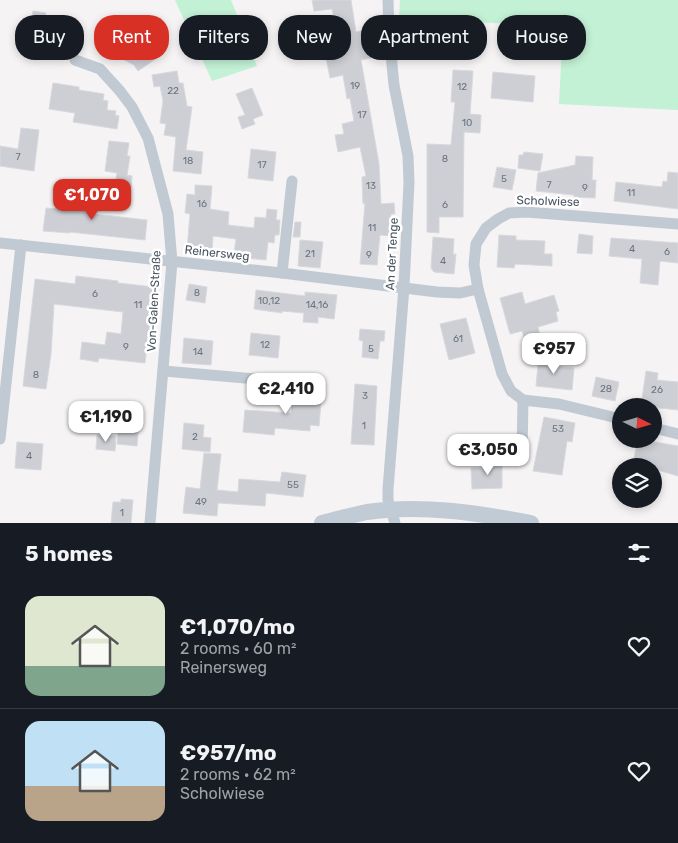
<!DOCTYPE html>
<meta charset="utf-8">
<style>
:root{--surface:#171b24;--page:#20242c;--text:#f1f3f6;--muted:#9ea1a6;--line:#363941;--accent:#d93025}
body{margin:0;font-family:Rubik,sans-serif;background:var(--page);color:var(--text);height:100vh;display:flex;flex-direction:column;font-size:19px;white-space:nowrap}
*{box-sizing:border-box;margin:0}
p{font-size:16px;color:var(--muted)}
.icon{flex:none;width:28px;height:28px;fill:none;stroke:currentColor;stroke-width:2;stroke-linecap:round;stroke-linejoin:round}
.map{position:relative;height:523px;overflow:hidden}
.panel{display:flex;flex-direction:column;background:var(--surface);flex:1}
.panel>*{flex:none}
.guide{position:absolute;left:15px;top:15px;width:649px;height:45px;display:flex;gap:10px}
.needle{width:32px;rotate:95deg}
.controls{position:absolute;left:612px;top:398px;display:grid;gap:10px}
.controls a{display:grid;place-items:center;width:50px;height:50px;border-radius:50%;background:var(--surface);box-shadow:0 2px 8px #0003;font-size:25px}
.price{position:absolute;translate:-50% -42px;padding:0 11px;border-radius:10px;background:#fff;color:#222;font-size:16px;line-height:32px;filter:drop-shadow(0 1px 2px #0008)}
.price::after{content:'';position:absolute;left:50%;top:30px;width:15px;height:11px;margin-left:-8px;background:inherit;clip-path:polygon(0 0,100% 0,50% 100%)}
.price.active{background:var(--accent);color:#fff}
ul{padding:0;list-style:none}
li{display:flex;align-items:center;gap:15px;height:125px;padding:0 25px}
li+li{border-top:1px solid var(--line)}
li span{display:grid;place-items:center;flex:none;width:140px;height:100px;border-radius:15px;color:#555}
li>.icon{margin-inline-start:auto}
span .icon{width:60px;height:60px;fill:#fffc;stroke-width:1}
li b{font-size:21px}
h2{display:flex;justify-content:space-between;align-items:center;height:60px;padding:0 25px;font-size:21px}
.tag{padding:0 18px;border-radius:20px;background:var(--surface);box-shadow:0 2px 8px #0003;font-size:18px;line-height:45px}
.tag.active{background:var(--accent);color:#fff}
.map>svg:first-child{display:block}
.green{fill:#c3f1d5}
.building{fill:#cdcfd5;stroke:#d7d9de}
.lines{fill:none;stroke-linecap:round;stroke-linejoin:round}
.street{stroke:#c1cad2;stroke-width:11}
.secondary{stroke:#c1cbd6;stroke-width:16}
.labels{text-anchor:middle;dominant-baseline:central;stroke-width:5;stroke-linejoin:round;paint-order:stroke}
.number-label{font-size:10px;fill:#6b747e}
.street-label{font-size:12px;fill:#4a5661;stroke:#fff}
</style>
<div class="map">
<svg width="678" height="523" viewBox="0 0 678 523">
<rect width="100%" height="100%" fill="#f5f3f3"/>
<!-- green -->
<g class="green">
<path d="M175,0H231L257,66L212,81Z"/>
<path d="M400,0H678V110L559,104L563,26L399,19Z"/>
</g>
<!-- building -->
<g class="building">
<path d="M312,0H351L356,32L366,30L371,58L361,60L379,164L381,204L394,203L395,214H391L390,236L380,235L377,265L360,264L365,203L363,204L362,177L366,176L360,147L338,152L335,135L344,134L342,124L354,121L350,98L347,99L343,75L330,78L326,58L342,55L332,9L314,11Z"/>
<path d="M33,11L46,13L44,22L53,23L51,43L46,42V49L29,47Z"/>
<path d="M139,23L160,39L157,43L164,53L138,71L134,65L113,54L118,43Z"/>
<path d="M416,33L450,34L449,58L416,57Z"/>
<path d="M453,70L473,71L470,114L481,115L480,133L464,132L463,217H439V233L427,232V144L451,145L455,102H451Z"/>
<path d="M177,71L179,83H183L187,106L192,107L186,150L203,152L201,174L173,171L176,137L164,135L166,124L160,123L163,101L160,86L154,87L152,75Z"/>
<path d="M493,72L535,76L533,102L491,98Z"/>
<path d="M53,83L79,87V90L104,94L103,100L108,101L107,110L116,111L115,115L119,116L117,129L73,122L75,113L49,109Z"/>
<path d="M252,88L263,115L253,119L255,124L242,129L238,117L245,115L236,94Z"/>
<path d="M21,128L39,130L34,171L0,166V146L18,149Z"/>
<path d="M109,141L129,143L127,156H130L127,175L132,176L131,188L115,186L117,173L105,171Z"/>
<path d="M251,149L276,152L273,181L248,178Z"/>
<path d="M524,152L543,154L540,171L518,168L519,155H523Z"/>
<path d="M576,156L593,157L592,180H596L595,198L574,197V195L536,191L538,173L575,165Z"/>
<path d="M497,167L516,170L512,190L493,187Z"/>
<path d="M668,172L678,173V209L614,201L616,182L662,187L663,181L667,182Z"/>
<path d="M195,185L212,186L210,209L229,212L228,225L254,228L255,217L266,218L267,209L277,210L276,220H280L279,235H275L274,243L268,242L266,260L245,258L246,254L234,253L236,239L213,236L212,253L187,250L190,214L185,213L187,194L195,195Z"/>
<path d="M75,191L96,194L94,214L147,220L145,240L70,232V233L43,231L46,208L73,210Z"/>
<path d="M295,222H301L300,237H293Z"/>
<path d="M579,234L593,236L592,254L577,253Z"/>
<path d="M499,235L516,236V240L545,241L544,254H552V266L515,264L514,268L497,267Z"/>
<path d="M433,237L454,239L453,254H456L454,274L434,272L431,268Z"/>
<path d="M611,238L678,243V263L660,261L658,285L640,283L642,259L609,256Z"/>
<path d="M300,240L323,242L320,268L298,266Z"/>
<path d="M76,276L118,281V283L154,287L145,363L99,358L98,362L80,359L82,342L105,345L107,332L121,334L123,312L54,304L51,354L46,389L23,386L35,279L75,284Z"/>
<path d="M189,284L207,287L205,303L186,300Z"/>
<path d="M256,290L305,296V292L337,295L334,319L318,317V323L303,322L304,313L282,311V313L254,309Z"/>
<path d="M522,292L525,304L554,295L559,311L556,312L558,321L538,327L540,336L525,340L522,331L510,334L500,298Z"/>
<path d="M466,318L475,353L449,360L440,324Z"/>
<path d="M360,329L385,331L384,341H380L378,359L362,357L363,341L359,340Z"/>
<path d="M251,333L280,336L278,358L249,355Z"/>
<path d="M184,338L213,341L211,365L182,363Z"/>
<path d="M539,355L554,357L553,366L574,368L572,390L536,386Z"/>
<path d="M646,371L658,373L657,380L678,382V410L641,406Z"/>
<path d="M596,377L619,382L615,401L592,396Z"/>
<path d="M295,384L310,386L308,398L319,399V401L321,402L319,426L310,425V431L275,428L274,435L243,432L245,410L291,413Z"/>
<path d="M355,384L377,386L374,445L351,444Z"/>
<path d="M544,417L575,423L572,442L567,441L562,475L533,471Z"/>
<path d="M119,419L139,420L137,446L117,444Z"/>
<path d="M184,423L204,425L203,437L211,438L210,452L182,449Z"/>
<path d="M97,435L116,436L115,451L96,449Z"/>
<path d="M638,439L678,446V476L654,469V466H638V464L633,463Z"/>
<path d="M17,442L43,444L41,470L15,468Z"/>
<path d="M204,453L221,454L217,490L238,492L239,479L280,482L282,472L306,475L303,497L266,493L265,506L218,503L217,516L183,513L186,487L200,489Z"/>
<path d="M502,462V488L472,489L471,468H483V463Z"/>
<path d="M121,499L133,500L131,523H111L113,502H121Z"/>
</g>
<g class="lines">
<!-- street -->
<g class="street">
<path d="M388,0L389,34L394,85L408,156L409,182L404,287L388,489V500L395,523"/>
<path d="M75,60L100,69L120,91L132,107L148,138L168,214L172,262L150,523"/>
<path d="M0,243L282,273L437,292L460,293L478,289"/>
<path d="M282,273L292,181"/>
<path d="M164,371L267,380"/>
<path d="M621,419L559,404L523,400L511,391L502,374L478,289L474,265L476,244L486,228L498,219L509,213L527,212L678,224"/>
<path d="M654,428L678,434"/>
<path d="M0,439L21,245"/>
<path d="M522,456L523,400"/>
</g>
<!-- secondary -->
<path class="secondary" d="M322,523C337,519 352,515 367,512C422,504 478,513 531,523"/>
</g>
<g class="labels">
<!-- number labels -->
<g class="number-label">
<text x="355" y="86">19</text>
<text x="462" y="87">12</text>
<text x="173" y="91">22</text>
<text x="362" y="115">17</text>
<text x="467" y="123">10</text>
<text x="18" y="157">7</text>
<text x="445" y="159">8</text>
<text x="188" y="161">18</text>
<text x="262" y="165">17</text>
<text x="504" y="179">5</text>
<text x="549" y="185">7</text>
<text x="371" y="186">13</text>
<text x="585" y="188">9</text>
<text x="631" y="193">11</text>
<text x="202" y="204">16</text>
<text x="445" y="205">6</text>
<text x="372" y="228">11</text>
<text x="632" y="249">4</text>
<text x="667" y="252">6</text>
<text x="310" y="254">21</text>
<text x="369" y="255">9</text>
<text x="443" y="261">4</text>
<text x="197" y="293">8</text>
<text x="95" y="294">6</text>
<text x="269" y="301">10,12</text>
<text x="138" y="305">11</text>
<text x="317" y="305">14,16</text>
<text x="458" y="339">61</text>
<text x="265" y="345">12</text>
<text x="126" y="347">9</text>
<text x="371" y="349">5</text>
<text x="198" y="352">14</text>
<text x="36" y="375">8</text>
<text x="606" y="389">28</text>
<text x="657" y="390">26</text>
<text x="365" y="396">3</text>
<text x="364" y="426">1</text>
<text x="558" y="429">53</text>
<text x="195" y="437">2</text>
<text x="29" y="456">4</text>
<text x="293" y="485">55</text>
<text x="201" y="502">49</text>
<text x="122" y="513">1</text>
</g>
<!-- street labels -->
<g class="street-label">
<text transform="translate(548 201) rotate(2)">Scholwiese</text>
<text transform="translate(217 253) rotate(6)">Reinersweg</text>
<text transform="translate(392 254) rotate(-87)">An der Tenge</text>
<text transform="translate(154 301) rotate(-87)">Von-Galen-Straße</text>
</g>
</g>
</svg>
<div class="controls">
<a><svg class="needle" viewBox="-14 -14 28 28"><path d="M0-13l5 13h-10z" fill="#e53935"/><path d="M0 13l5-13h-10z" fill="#9ea1a6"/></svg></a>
<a><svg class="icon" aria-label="layers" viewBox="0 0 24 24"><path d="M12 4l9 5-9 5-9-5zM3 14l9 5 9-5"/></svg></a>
</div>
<b class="price active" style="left:92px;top:221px">€1,070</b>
<b class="price" style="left:554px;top:375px">€957</b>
<b class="price" style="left:286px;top:415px">€2,410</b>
<b class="price" style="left:106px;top:443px">€1,190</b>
<b class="price" style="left:488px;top:476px">€3,050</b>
<div class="guide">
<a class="tag">Buy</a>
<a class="tag active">Rent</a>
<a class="tag">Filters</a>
<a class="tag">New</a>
<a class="tag">Apartment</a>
<a class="tag">House</a>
</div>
</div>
<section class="panel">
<h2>5 homes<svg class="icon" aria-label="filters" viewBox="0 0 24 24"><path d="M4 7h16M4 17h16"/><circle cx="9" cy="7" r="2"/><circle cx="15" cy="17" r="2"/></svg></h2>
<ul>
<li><span style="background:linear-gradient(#dfe7d0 70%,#7fa58c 0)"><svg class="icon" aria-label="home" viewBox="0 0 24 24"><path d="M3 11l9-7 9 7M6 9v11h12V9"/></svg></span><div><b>€1,070/mo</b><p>2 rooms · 60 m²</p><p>Reinersweg</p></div><svg class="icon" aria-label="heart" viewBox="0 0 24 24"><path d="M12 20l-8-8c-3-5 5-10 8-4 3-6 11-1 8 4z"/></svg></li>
<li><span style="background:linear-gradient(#bfe0f5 65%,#b9a48a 0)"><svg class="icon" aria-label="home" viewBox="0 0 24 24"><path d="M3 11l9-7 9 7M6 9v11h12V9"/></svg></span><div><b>€957/mo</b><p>2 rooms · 62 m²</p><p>Scholwiese</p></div><svg class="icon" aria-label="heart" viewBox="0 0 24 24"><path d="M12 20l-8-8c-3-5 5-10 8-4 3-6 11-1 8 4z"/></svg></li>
</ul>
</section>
